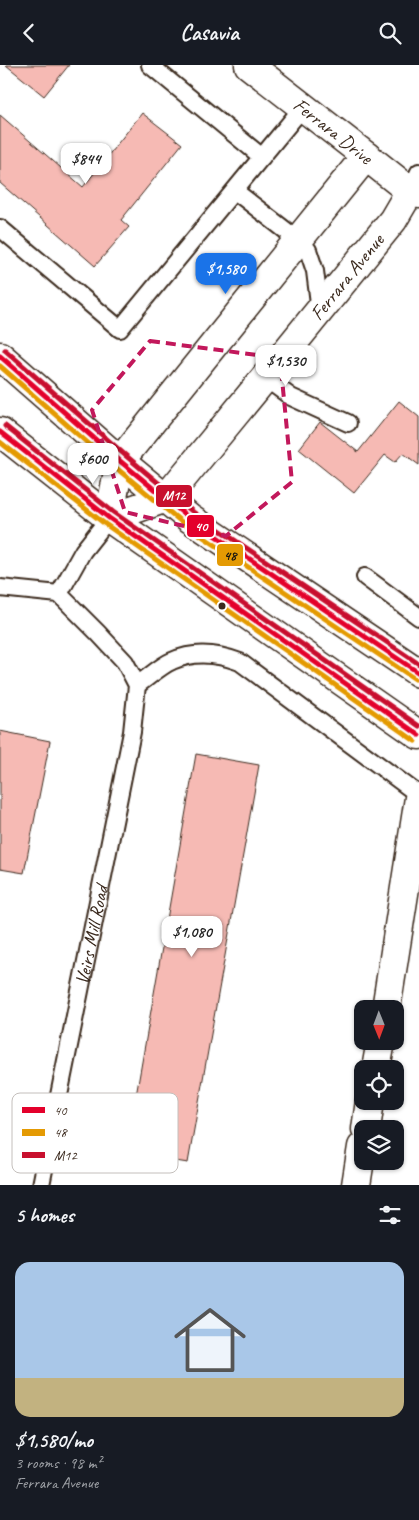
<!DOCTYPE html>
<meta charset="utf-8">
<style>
:root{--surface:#171b24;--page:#242831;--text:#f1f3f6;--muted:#9ea1a6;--line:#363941;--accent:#1a73e8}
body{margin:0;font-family:Caveat,sans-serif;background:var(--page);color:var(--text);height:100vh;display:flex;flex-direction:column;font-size:19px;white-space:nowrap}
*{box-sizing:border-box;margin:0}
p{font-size:16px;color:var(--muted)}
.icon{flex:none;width:28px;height:28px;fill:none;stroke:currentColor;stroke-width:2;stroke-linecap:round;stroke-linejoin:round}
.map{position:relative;height:1120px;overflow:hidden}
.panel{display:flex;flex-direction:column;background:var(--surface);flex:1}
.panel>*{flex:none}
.needle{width:32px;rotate:179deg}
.controls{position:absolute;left:354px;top:935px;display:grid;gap:10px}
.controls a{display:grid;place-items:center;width:50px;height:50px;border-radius:10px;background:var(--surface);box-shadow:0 1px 4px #0004;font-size:25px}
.price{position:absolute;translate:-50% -42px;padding:0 11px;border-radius:10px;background:#fff;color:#222;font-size:16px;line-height:32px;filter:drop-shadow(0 1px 2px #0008)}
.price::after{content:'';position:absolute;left:50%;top:30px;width:15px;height:11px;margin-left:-8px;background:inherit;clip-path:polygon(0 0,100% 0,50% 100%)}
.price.active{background:var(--accent);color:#fff}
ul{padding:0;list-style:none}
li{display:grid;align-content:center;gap:10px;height:265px;padding:0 15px}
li+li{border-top:1px solid var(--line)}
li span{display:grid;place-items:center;height:155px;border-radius:15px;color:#555}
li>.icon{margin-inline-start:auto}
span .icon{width:90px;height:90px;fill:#fffc;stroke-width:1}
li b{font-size:21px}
h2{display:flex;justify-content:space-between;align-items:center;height:60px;padding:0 15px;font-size:21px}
header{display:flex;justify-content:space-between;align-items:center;height:65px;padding:0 15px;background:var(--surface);font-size:22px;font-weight:600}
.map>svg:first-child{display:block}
.building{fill:#f6bab4;stroke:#3b2a1e}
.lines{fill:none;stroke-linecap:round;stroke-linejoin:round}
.lane-casing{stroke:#3b2a1e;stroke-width:20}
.street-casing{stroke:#3b2a1e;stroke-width:31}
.secondary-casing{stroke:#3b2a1e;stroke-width:31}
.primary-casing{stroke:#3b2a1e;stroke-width:31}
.lane{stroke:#fff;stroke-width:16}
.street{stroke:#fff;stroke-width:28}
.secondary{stroke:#fff;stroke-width:28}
.primary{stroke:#fff;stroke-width:28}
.bus-1-casing{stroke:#fff;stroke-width:9}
.bus-2-casing{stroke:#fff;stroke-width:9}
.bus-3-casing{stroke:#fff;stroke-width:9}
.bus-1{stroke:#e4002b;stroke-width:5}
.bus-2{stroke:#e49a03;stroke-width:5}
.bus-3{stroke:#c8102e;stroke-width:5}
.marked{fill:none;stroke:#c2185b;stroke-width:4;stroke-dasharray:10 6;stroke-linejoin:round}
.bus-dot{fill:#3b2a1e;stroke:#fff;stroke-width:2}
.labels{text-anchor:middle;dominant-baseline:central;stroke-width:5;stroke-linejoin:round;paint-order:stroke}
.street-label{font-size:20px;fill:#3b2a1e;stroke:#fff}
.key{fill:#fff;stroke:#c4bfbc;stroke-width:1}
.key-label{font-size:14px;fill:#3b2a1e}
.line-badge{stroke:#fff;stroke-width:2}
.badge-label{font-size:14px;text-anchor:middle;font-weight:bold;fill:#fff}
.pale-badge-label{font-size:14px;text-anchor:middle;font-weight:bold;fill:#111}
</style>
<header><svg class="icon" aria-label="back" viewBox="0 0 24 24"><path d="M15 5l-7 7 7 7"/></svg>Casavia<svg class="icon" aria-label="search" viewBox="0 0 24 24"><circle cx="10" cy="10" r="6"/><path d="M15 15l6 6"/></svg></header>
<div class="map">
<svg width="419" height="1120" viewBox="0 0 419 1120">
<rect width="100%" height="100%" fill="#fff"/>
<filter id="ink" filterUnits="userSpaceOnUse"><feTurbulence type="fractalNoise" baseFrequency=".02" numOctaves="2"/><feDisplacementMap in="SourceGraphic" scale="10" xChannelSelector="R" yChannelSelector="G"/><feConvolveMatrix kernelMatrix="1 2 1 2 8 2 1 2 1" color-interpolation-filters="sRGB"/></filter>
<g filter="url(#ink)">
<!-- building -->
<g class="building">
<path d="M6,0H69L44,31Z"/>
<path d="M142,48L182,79L121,155L129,162L95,201L0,118V50L83,122Z"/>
<path d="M399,336L419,352V400L403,388L395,397L385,390L354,428L299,384L320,357L358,387Z"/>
<path d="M0,666L50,676L24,808L0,804Z"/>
<path d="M196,689L259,700L188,1098L126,1088Z"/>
</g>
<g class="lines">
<!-- lane casing -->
<g class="lane-casing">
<g id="lane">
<path d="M150,0L262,92"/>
<path d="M235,126L298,175L308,185L315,206L320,246"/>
<path d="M410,126L419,107"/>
<path d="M0,163L120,264L303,42"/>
<path d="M265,313L291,332L348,358"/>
<path d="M365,512L419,552"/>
<path d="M0,523L59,529"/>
<path d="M137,620C148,613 160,601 172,596C194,586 219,589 240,597L419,730"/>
<path id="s1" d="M41,1120L132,667L137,620L125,597L98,568L59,529L83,486L109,453"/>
</g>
</g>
<!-- street casing -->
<g class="street-casing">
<g id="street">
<path d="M249,0L366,91"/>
<path d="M386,944L419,733"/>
<path d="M376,1004L381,976"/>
<path d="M366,1064L370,1036"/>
<path d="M356,1120L362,1082"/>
</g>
</g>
<!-- secondary casing -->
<g class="secondary-casing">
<path id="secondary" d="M410,126L393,155L286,287L166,433L109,453L120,396L366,91L410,126L419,129"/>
</g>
<!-- primary casing -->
<g class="primary-casing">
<g id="primary">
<path d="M0,291L120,396L189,453L419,608"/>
<path d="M0,367L109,453L419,670"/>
</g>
</g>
<!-- lane -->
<use href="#lane" class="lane"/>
<!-- street -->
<use href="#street" class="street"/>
<!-- secondary -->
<use href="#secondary" class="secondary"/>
<!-- primary -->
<use href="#primary" class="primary"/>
<!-- bus-1 casing -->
<g class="bus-1-casing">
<g id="bus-1">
<path d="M0,291L120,396L189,453L419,608"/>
<path d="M0,367L109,453L419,670"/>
</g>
</g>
<!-- bus-2 casing -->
<g class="bus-2-casing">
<g id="bus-2">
<path d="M0,301L115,402L184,459L415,614"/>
<path d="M0,377L105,459L415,676"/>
</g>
</g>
<!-- bus-3 casing -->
<g class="bus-3-casing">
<g id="bus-3">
<path d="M5,285L125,390L193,447L419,599"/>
<path d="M5,361L113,447L419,661"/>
</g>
</g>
<!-- bus-1 -->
<use href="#bus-1" class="bus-1"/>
<!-- bus-2 -->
<use href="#bus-2" class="bus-2"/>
<!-- bus-3 -->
<use href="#bus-3" class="bus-3"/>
</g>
</g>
<!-- marked area -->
<path class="marked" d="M150,276L280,293L292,417L226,471L125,447L92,345Z"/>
<!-- markers -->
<circle class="bus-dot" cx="222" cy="541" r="4.5"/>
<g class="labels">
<!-- street labels -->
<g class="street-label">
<text transform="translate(333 66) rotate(38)">Ferrara Drive</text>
<text transform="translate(347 212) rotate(-51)">Ferrara Avenue</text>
<text stroke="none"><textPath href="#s1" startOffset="255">Veirs Mill Road</textPath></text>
</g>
</g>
<!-- legend -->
<rect x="12" y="1028" width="166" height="80" rx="8" class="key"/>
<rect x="22" y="1042" width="23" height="6" fill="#e4002b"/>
<rect x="22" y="1064" width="23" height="7" fill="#e49a03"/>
<rect x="22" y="1087" width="23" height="6" fill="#c8102e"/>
<g class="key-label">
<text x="54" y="1050">40</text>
<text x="54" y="1072">48</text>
<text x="54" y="1095">M12</text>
</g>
<g class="line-badge">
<rect x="155" y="419" width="38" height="24" rx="5" fill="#c8102e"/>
<rect x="186" y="449" width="29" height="24" rx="5" fill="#e4002b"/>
<rect x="216" y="478" width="28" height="24" rx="5" fill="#e49a03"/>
</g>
<g class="badge-label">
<text x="174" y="435">M12</text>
<text x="201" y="466">40</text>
</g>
<g class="pale-badge-label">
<text x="230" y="495">48</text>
</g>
</svg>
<div class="controls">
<a><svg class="needle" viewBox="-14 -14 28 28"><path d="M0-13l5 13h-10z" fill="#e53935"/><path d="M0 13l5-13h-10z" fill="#9ea1a6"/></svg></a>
<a><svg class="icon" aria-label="locate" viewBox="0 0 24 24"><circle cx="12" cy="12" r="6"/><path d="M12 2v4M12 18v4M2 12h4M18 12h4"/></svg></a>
<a><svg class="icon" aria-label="layers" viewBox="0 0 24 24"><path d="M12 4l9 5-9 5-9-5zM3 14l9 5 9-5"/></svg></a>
</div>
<b class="price" style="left:86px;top:120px">$844</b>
<b class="price active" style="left:226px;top:230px">$1,580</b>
<b class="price" style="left:286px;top:322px">$1,530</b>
<b class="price" style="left:93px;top:420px">$600</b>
<b class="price" style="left:192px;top:893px">$1,080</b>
</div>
<section class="panel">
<h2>5 homes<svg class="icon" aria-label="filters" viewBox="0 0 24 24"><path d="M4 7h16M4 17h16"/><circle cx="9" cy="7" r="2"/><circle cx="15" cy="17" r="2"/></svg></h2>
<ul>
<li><span style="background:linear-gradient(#a9c7e8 75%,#c2b280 0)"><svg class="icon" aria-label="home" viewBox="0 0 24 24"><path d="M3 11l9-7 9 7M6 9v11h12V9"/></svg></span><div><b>$1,580/mo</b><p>3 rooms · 98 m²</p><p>Ferrara Avenue</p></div></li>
</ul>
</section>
